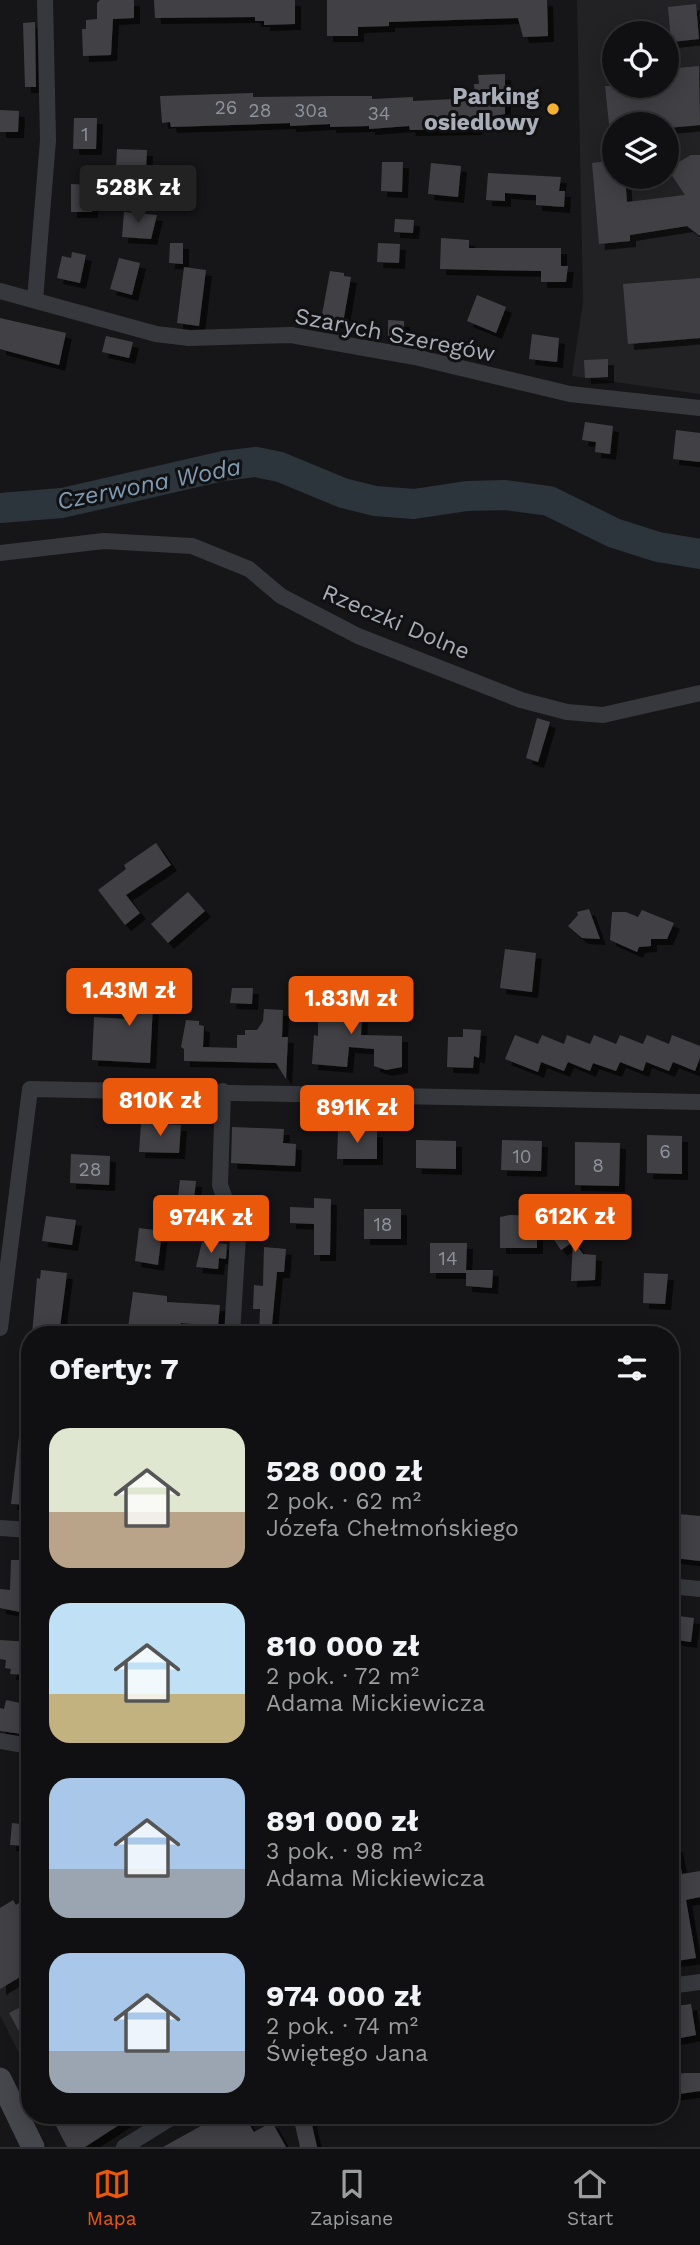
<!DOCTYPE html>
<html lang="pl">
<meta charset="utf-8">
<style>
:root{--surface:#101012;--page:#19191b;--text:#f1f3f6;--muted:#9c9d9f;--line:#303032;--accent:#ea580c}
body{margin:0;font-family:"Work Sans",sans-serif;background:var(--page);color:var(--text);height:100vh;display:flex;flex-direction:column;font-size:26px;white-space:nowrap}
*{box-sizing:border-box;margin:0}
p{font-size:23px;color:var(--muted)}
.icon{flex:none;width:38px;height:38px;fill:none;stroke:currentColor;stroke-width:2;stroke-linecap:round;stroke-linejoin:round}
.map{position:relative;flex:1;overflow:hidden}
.details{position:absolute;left:21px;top:1326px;width:658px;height:798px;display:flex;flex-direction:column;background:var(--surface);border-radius:28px;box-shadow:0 4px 18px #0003,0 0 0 2px var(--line)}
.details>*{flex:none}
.controls{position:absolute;left:602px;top:21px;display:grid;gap:14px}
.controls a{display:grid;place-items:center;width:77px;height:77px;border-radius:50%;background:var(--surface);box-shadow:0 4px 18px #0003,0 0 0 2px var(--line);font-size:35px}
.price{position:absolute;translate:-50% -60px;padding:0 16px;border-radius:7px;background:var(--accent);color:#fff;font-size:23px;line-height:46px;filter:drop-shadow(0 2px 4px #0008)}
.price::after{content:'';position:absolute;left:50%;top:42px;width:21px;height:16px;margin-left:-10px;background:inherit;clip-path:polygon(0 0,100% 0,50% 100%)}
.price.on{background:#222;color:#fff}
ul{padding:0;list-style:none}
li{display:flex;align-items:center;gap:21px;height:175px;padding:0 28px}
li span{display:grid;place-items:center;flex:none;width:196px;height:140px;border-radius:21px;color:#555}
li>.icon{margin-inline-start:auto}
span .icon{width:84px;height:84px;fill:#fffc;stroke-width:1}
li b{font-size:30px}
h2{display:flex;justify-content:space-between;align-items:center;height:84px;padding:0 28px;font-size:30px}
.dock{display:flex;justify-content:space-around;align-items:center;height:98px;border-top:2px solid var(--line);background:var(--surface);font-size:19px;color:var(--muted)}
.dock a{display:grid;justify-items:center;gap:4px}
.dock .on{color:var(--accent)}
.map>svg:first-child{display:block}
.built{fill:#222225;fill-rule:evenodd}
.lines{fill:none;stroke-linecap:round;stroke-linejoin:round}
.river{stroke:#2c353c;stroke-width:30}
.building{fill:#404145;filter:url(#shadow)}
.street{stroke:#37383d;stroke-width:16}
.secondary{stroke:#45474d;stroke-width:23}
.poi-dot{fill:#f2b134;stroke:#111113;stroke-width:2.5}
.labels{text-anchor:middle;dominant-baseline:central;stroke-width:6;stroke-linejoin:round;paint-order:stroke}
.number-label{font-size:19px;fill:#8e929b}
.poi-label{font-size:23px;font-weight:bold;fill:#a8adb8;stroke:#111113;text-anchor:end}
.street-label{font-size:23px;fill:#a8adb8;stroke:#111113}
.water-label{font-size:24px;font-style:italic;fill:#7f9bb3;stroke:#111113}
</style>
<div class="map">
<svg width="700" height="2147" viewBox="0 0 700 2147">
<defs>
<filter id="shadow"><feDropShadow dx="6" dy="6" stdDeviation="0" flood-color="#0009"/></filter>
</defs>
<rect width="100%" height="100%" fill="#161618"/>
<!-- built -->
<g class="built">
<path d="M577,0H700V394L572,376L583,302ZM614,33H667V86H614ZM614,124H667V177H614Z"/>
<path d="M30,1942V2075L0,2015V1964Z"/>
</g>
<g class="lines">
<!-- river -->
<path class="river" d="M0,508L62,503L223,466L256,462L280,467L343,493L375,501L414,504L467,496L505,495L549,501L614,533L658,547L700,554"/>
</g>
<!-- building -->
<g class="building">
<path d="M100,0H134V18L113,19L111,55L83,56L82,29H86V20L97,19V3Z"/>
<path d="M154,0H295V24L264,25V21H255V17L155,18Z"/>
<path d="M327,0H547L548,36L523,37L518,18L389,22V26L358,27V36H327Z"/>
<path d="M696,4L699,39L671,42L668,7Z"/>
<path d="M35,22L36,87H25L23,23Z"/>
<path d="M699,66L700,125L667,128V124H609L605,86H667V69Z"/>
<path d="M505,74V114L476,119V129L410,130L409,126L369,129V126L330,127V124L290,126V123L171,127L170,122L162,123L160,96L253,93V97L333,96H372V99L413,97V101L475,98L474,84H479L478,75Z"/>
<path d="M0,110L19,111L18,132H0Z"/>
<path d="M74,118H97L96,149H73Z"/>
<path d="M117,149L147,150L146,169L116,168Z"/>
<path d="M691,155H700V236L687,226L630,235V241L599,244L592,163L614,160V177H625L627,202L685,195L671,174L670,167Z"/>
<path d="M382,162H403L402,192L381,191Z"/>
<path d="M431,163L461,166L458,197L428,194Z"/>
<path d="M488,173L561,177L559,191H565L564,207L536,205V195L505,193V201L486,200Z"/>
<path d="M71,184L93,185L92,212H71Z"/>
<path d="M124,212L157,215L151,239L122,237Z"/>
<path d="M395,219L414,220L413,233L394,232Z"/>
<path d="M441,238L469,240V248H561V266H568L566,282H541V271L440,269Z"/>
<path d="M170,243H183V264L169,263Z"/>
<path d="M378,243L400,244L399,263L377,262Z"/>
<path d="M72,252L86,255L80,283L57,278L62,256L71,258Z"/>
<path d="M119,258L140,263L132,295L110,289Z"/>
<path d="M184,267L206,270L199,326L177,323Z"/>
<path d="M330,271L344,273V276L351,277L343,323L321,320Z"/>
<path d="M700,278V338L628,344L623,284Z"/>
<path d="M477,295L506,307L496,333L467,321Z"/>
<path d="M0,318L66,333L59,365L0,349Z"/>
<path d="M388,320L404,321V336H388Z"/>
<path d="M532,334L559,338L557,362L529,359Z"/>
<path d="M106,336L133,342L129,358L102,352Z"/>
<path d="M608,359V377L585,378L584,360Z"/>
<path d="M585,422L613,426L610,454L595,452L596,442L582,440Z"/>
<path d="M676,430L700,433V462L673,459Z"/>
<path d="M537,718L550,722L538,762L526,758Z"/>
<path d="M156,843L171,865L126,895L140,913L125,925L98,890L126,869L124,865Z"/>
<path d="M188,892L205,911L168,943L151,924Z"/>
<path d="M589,909L600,939L582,938L568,926L578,915L577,912Z"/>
<path d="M642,910L674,923L667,939H651V946L639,947L637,952L610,940L612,912H626L638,917Z"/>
<path d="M505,949L536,953L532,992L500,988Z"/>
<path d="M128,984L156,985V992L170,993L169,1006L153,1005L150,1063L92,1060L94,1017L126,1019Z"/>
<path d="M232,988H253L252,1004L230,1003Z"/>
<path d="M346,998L363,999L361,1035L402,1036V1067L386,1070L374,1066V1049L349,1047L347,1067L312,1064L314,1035L318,1036V1001Z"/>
<path d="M264,1009L283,1010L282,1037H288L286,1079L276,1063L184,1061V1049L181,1047L186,1020L199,1021V1025L204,1026L203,1047L237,1048V1035H245V1030H257L263,1021Z"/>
<path d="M463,1029L481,1030L479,1058L474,1056L473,1068L447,1067L448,1037H463Z"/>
<path d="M515,1035L538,1044L542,1035L564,1044L567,1035L590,1044L594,1035L616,1044L620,1035L643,1044L647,1035L669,1044L672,1035L700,1046V1058L695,1071L673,1062L669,1071L646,1062L643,1071L620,1062L616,1071L593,1063L590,1071L568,1062L564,1071L541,1062L538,1072L505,1059Z"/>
<path d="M141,1123L181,1125L179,1153L139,1152Z"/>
<path d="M232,1127L284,1129L283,1143L296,1144L295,1166L231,1163Z"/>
<path d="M338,1131H377V1159H337Z"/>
<path d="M647,1135L682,1136V1174L647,1173Z"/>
<path d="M416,1140L456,1141V1169L416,1168Z"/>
<path d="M502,1140L542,1141L541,1171L501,1170Z"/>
<path d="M575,1142L620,1143L619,1186L575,1185Z"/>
<path d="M71,1154L110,1156L109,1185L70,1183Z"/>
<path d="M180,1180L196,1181L194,1199L178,1197Z"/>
<path d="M314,1198L331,1199L330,1255H314V1224L290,1223V1207L314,1208Z"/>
<rect x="364" y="1209" width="37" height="30"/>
<path d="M510,1215L537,1216V1248H500V1217Z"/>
<path d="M46,1216L76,1220L72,1245L42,1241Z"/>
<path d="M563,1221L575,1231L570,1235L583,1254L596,1255L595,1280L571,1281L573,1242L561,1250L548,1231Z"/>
<path d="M139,1228L162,1231L158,1265L135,1261Z"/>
<path d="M202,1242L227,1244L226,1259L219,1258L218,1269L196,1267Z"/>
<path d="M430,1243H467L466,1270H493L492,1288L466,1286V1273H430Z"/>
<path d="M264,1247L286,1249L284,1272H277L271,1335H259L260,1309H253L254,1285L263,1286Z"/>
<path d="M41,1270L67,1273L59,1335H32L37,1278L40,1279Z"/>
<path d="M644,1273L668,1274L665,1304L643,1303Z"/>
<path d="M133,1292L167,1296V1302L220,1305L218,1326L181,1323L180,1327L164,1325V1335H127Z"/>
<path d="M21,1419L30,1420V1505L11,1504Z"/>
<path d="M679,1514L700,1516V1561L674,1558Z"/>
<path d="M11,1560H23L24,1597H30V1614L0,1608V1589L10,1590Z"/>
<path d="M670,1615L694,1618L691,1642L670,1639Z"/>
<path d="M0,1640L30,1642V1675L10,1674L11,1669L5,1668L6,1660L0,1659Z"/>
<path d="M6,1700L30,1705L29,1735L0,1731V1708L4,1709Z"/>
<path d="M12,1823L29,1825L26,1846L10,1845Z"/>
<path d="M677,1846L682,1874L700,1871V1897L686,1900L696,1958L670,1962V1926L675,1925L670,1894V1847Z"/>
<path d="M13,1900L16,1905L23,1900L30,1910V1971L0,1989V1908Z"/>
<path d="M30,2002V2031L21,2035L9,2013Z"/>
<path d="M691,2004L696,2035L670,2040V2007Z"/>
<path d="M685,2073H700V2091L672,2095L670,2075Z"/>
<path d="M51,2116H133L85,2147H67Z"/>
<path d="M219,2116H244L254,2132L272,2122L286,2147H163Z"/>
<path d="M293,2116H310L317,2147H300Z"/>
</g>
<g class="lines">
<!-- street -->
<g class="street">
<path d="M0,291L156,334L189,338L291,335L415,357L570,394L700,408"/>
<path d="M35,300L48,140L45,0"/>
<path d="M0,553L104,541L192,546L249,569L281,596L358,636L521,700L567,712L603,715L700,693"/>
<path d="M223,1091L220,1185L238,1236L232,1335"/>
<path d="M0,1328L30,1089L700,1102"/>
<path d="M0,1528L30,1530"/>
<path d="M670,1586L700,1589"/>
<path d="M0,1741L30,1746"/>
<path d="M670,1986L700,1982"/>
<path d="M124,2147L174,2116"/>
</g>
<!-- secondary -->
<path class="secondary" d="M0,2079L33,2147"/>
</g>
<!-- markers -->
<circle class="poi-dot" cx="553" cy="109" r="7"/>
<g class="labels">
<!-- number labels -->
<g class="number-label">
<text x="226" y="107">26</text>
<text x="260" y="110">28</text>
<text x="311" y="110">30a</text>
<text x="379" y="113">34</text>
<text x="85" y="134">1</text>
<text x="665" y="1151">6</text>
<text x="522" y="1156">10</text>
<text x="598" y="1165">8</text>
<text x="90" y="1169">28</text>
<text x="383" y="1224">18</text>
<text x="448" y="1258">14</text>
</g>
<!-- poi labels -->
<g class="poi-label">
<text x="539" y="96">Parking<tspan x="539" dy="26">osiedlowy</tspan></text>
</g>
<!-- street labels -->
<g class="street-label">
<text transform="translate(395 335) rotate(11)">Szarych Szeregów</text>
<text transform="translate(396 622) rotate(23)">Rzeczki Dolne</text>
</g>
<!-- water labels -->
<g class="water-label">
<text transform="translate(149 484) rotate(-11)">Czerwona Woda</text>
</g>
</g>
</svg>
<div class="controls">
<a><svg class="icon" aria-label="locate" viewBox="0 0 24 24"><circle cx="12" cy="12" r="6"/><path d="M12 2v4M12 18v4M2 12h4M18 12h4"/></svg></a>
<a><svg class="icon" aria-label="layers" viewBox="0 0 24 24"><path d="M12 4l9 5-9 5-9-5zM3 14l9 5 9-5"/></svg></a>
</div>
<b class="price on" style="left:138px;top:225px">528K zł</b>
<b class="price" style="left:129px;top:1028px">1.43M zł</b>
<b class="price" style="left:351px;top:1036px">1.83M zł</b>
<b class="price" style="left:160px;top:1138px">810K zł</b>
<b class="price" style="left:357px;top:1145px">891K zł</b>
<b class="price" style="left:575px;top:1254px">612K zł</b>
<b class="price" style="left:211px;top:1255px">974K zł</b>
<section class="details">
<h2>Oferty: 7<svg class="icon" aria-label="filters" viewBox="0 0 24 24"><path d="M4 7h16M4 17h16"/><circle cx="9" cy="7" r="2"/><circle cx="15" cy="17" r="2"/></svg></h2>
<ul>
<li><span style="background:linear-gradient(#dfe7d0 60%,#b9a48a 0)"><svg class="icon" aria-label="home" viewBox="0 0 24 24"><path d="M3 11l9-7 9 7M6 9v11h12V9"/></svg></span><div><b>528 000 zł</b><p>2 pok. · 62 m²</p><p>Józefa Chełmońskiego</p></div></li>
<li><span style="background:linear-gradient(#bfe0f5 65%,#c2b280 0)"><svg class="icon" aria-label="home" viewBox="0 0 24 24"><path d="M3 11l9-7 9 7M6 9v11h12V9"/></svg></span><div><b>810 000 zł</b><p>2 pok. · 72 m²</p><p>Adama Mickiewicza</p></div></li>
<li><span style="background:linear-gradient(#a9c7e8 65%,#9aa5b1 0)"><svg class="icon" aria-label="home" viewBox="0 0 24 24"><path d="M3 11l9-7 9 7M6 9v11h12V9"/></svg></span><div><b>891 000 zł</b><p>3 pok. · 98 m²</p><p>Adama Mickiewicza</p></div></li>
<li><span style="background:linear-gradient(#a9c7e8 70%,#9aa5b1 0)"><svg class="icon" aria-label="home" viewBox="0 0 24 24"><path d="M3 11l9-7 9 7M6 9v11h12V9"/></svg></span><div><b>974 000 zł</b><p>2 pok. · 74 m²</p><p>Świętego Jana</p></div></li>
</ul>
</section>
</div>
<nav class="dock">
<a class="on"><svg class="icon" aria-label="map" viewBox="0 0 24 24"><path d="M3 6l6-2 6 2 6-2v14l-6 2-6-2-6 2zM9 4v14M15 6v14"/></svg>Mapa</a>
<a><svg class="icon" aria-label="saved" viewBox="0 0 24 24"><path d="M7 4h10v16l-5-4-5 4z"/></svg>Zapisane</a>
<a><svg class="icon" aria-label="home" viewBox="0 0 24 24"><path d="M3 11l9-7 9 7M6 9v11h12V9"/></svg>Start</a>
</nav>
